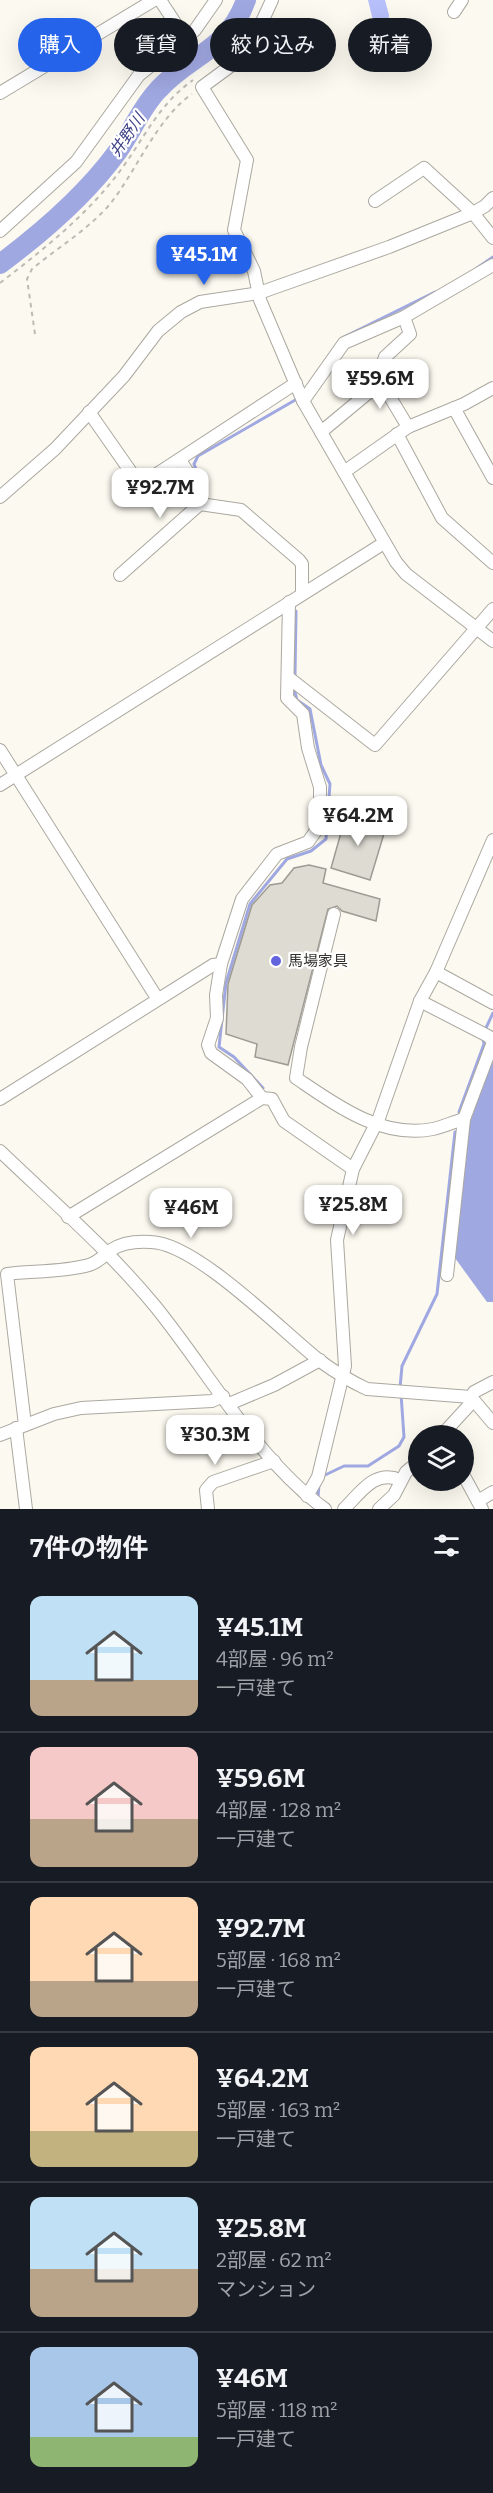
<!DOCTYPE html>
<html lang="ja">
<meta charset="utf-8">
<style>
:root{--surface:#171b24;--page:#242831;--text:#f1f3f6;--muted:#9ea1a6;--line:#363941;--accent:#2563eb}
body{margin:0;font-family:Bitter,"Noto Sans JP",serif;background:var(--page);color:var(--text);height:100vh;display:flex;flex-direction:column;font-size:22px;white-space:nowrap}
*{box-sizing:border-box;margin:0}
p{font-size:20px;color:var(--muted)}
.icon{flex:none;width:33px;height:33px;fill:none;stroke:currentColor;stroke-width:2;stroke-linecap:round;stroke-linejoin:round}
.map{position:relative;height:1509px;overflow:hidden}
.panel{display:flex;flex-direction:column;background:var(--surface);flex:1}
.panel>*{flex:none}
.banner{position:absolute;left:18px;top:18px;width:458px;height:54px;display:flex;gap:12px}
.tools{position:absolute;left:408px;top:1425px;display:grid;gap:12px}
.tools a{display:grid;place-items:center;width:66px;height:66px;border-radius:50%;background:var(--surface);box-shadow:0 6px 24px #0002;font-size:30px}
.price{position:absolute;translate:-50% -51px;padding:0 14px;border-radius:12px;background:#fff;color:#222;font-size:20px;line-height:39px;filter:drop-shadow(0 2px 3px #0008)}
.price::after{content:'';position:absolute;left:50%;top:36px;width:18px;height:14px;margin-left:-9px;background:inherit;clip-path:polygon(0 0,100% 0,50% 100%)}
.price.on{background:var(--accent);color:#fff}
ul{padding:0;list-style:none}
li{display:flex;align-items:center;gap:18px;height:150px;padding:0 30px}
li+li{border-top:2px solid var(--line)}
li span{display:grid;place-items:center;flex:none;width:168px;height:120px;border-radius:12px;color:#555}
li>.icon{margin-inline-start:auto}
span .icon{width:72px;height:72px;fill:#fffc;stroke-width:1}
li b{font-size:26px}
h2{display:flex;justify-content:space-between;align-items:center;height:72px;padding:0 30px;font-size:26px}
.pill{padding:0 21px;border-radius:27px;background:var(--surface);box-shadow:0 6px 24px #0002;font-size:21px;line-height:54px}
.pill.on{background:var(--accent);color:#fff}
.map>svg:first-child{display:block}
.forest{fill:#b8c0fc}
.water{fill:#a0a8e2}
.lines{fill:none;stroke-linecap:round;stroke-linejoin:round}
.stream{stroke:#a0a8e2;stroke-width:3}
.river{stroke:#a0a8e2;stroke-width:20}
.building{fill:#dddbd2;stroke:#9d9b93;stroke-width:1.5}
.minor-casing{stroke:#aba8a0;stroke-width:14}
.path{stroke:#bebbb4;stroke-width:2;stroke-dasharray:4.5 4.5;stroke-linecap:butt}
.minor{stroke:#fff;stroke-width:12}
.poi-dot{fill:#6364dd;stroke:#fff;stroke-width:2}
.labels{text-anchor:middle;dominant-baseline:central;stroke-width:4.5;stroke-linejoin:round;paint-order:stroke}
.poi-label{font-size:15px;fill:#33322f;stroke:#fff;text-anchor:start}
.water-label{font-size:16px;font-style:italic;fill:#3e4187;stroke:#fff}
</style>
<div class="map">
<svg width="493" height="1509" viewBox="0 0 493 1509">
<rect width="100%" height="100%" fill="#fcf9f0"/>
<!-- forest -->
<path class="forest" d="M368,0H385L389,15L388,29L395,40L392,56L381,54Z"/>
<!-- water -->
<path class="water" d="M493,1057V1302H487L455,1258L467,1131Z"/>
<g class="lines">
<!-- stream -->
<g class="stream">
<path d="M477,268L493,257"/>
<path d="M344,337L435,292"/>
<path d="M200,481L194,464L198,456L297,399"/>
<path d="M295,676L296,611"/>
<path d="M485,1030L493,1013"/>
<path d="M263,1088L234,1057L219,1047L226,983L250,904L287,859L311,851L326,839L330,784L321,765L310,709L297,700L294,688"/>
<path d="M459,1112L484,1044L483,1037"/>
<path d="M400,1388L402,1366L437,1294L455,1132"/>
<path d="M323,1476L344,1466H368L399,1446L404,1437L401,1394"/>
<path d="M318,1498L319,1484"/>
</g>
<!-- river -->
<path class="river" d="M0,264C43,232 86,195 118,151C132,131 141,108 158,90C189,55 228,51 246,0"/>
</g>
<!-- building -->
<g class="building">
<path d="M346,815L386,827L370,880L331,868Z"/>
<path d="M309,865L326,869L323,883L380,899L376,921L342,911L337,906L328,909L288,1065L255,1057L257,1044L226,1034L228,984L252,905L270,885L282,883L294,868Z"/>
</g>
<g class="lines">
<!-- minor casing -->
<g class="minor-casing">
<g id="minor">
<path d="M160,0L185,38"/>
<path d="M272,0L254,39L240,59L202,87L247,160L234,230L254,271L260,300L303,401L396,562L406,574L493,641"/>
<path d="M454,12L462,0"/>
<path d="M0,93L154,0"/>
<path d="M375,201L424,168L473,213L493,238"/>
<path d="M0,231L76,162L139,75L195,30L216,0"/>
<path d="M378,377L408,427"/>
<path d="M303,401L344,343L404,317L493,265"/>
<path d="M454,408L493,478"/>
<path d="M89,412L140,485L296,383"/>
<path d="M321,432L374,388L385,357L410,334L404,317"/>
<path d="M397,434L442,518L493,563"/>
<path d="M344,472L408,427L464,404L493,388"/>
<path d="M0,497L55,449L124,376L158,331L181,312L200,302L259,293L389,247L473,213L485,206L493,198"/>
<path d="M200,504L241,510L299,560L302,564V592"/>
<path d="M120,575L200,504L201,493L180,460"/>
<path d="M289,678L375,745L493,609"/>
<path d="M0,750L157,998"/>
<path d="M0,785L384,543"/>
<path d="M334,914L301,1047L296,1078C336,1105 381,1139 433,1129C443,1127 453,1122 464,1119"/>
<path d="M436,972L493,1003"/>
<path d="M420,1001L488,1036L493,1041"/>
<path d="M262,1098L247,1079L211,1053L208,1045L217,1018L216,995L221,964L242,899L277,854L308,842L320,825V787L308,748L303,714L287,698L289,602"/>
<path d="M0,1099L213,965L221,964"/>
<path d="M0,1151C52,1201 109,1250 155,1306C208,1371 257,1460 325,1509"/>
<path d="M68,1217L262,1098L272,1099L284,1121L353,1169"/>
<path d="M447,1275L464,1119L493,1042"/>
<path d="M471,1397L474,1392L493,1382"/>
<path d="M229,1404L274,1385L320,1360"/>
<path d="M25,1425L7,1274C33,1271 64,1272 89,1265C99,1262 103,1256 111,1250C123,1242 137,1241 151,1242C196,1243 282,1331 320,1361C335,1372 350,1381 367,1389L471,1397L493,1423"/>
<path d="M16,1428L26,1509"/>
<path d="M0,1435L54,1414L81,1408L212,1401L223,1396"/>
<path d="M441,1436L473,1401"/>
<path d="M464,1476L482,1509"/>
<path d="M307,1496L318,1477L345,1366L337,1240L353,1169L379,1118L420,1001L436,972L493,840"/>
<path d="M478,1501L493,1492"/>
<path d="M208,1509L206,1490L213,1482L274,1461"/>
<path d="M344,1509C361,1492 375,1469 400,1480"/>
<path d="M379,1509L394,1495L406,1472L418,1462"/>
</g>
</g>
<!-- path -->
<g class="path">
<path d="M0,283C40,252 81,220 113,180C141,146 155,107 193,80"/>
<path d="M35,334L27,279L32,269C57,248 89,229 110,204C137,170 157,118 192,94"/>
</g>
<!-- minor -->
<use href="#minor" class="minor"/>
</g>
<!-- markers -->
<circle class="poi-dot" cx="276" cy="961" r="6"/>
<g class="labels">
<!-- poi labels -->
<g class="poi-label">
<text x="288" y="961">馬場家具</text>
</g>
<!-- water labels -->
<g class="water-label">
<text transform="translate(127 135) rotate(-55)">井野川</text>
</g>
</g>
</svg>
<div class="tools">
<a><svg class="icon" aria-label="layers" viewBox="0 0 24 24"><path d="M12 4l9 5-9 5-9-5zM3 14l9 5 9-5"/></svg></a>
</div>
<b class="price on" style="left:204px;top:286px">¥45.1M</b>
<b class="price" style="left:380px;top:410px">¥59.6M</b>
<b class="price" style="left:160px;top:519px">¥92.7M</b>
<b class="price" style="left:358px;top:847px">¥64.2M</b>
<b class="price" style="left:353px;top:1236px">¥25.8M</b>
<b class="price" style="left:191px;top:1239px">¥46M</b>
<b class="price" style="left:215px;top:1466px">¥30.3M</b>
<div class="banner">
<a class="pill on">購入</a>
<a class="pill">賃貸</a>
<a class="pill">絞り込み</a>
<a class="pill">新着</a>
</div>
</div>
<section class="panel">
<h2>7件の物件<svg class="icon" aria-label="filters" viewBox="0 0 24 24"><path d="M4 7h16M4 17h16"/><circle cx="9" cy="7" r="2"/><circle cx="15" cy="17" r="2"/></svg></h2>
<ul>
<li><span style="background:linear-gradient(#bfe0f5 70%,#b9a48a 0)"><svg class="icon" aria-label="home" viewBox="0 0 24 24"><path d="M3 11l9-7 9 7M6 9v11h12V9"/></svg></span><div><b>¥45.1M</b><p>4部屋 · 96 m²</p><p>一戸建て</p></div></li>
<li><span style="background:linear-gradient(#f6c9c9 60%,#b9a48a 0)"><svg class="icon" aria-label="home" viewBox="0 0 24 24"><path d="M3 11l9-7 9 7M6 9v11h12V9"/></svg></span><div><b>¥59.6M</b><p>4部屋 · 128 m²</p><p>一戸建て</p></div></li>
<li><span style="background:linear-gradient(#ffd9b3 70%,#b9a48a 0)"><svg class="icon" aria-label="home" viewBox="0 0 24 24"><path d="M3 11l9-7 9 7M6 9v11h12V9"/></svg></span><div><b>¥92.7M</b><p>5部屋 · 168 m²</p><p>一戸建て</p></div></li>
<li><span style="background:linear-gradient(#ffd9b3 70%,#c2b280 0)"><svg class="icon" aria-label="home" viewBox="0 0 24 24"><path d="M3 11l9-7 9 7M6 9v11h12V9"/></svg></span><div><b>¥64.2M</b><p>5部屋 · 163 m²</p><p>一戸建て</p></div></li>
<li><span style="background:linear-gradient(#bfe0f5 60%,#b9a48a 0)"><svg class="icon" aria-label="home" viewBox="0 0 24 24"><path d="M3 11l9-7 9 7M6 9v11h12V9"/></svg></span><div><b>¥25.8M</b><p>2部屋 · 62 m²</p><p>マンション</p></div></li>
<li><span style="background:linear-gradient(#a9c7e8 75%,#8fb573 0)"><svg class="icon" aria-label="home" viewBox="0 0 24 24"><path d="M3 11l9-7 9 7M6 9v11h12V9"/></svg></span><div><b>¥46M</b><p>5部屋 · 118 m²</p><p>一戸建て</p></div></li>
</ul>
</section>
